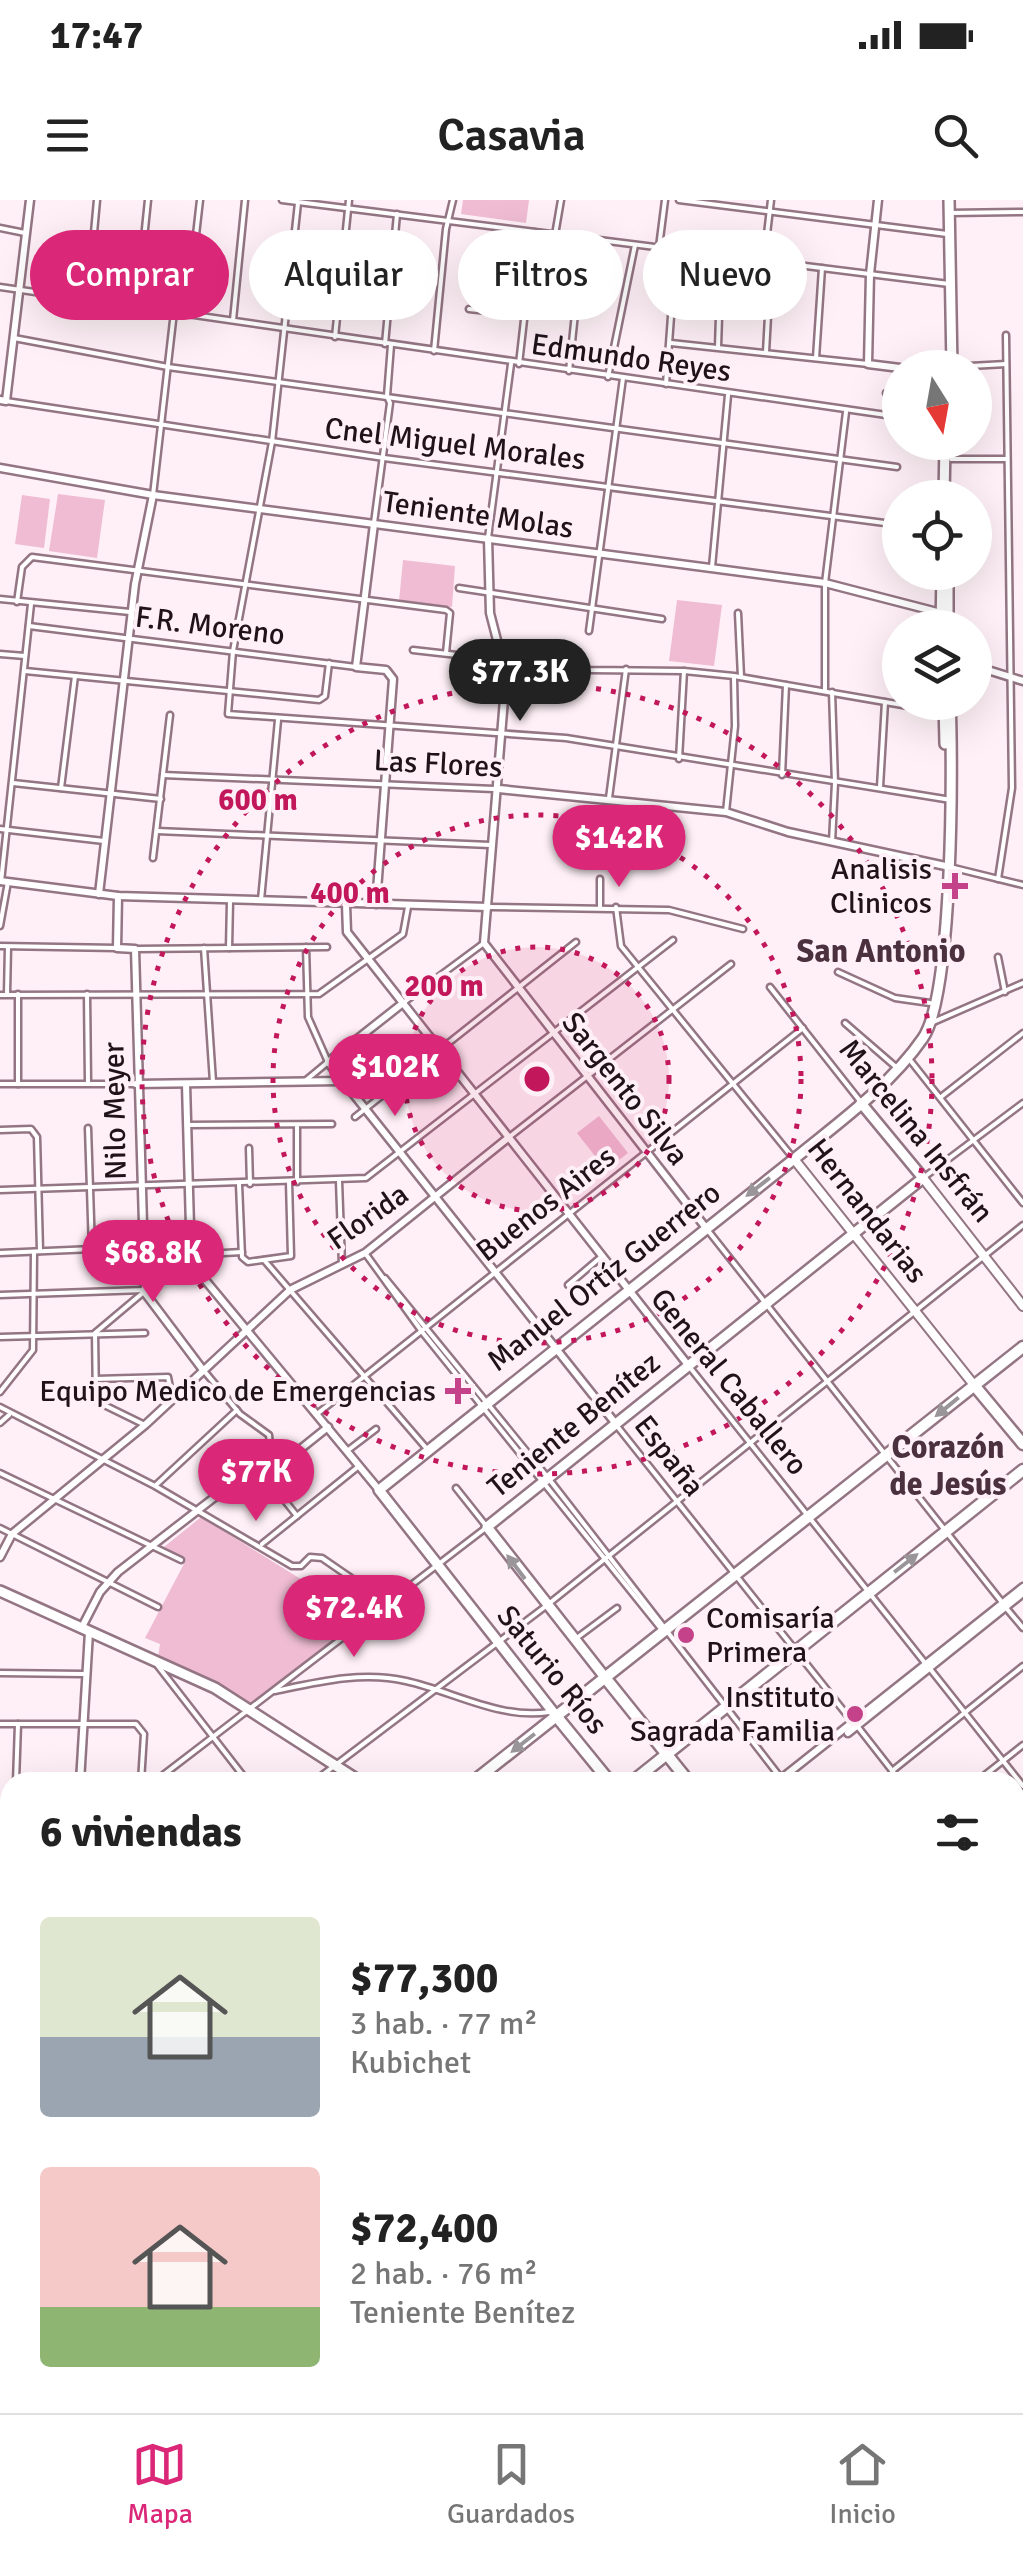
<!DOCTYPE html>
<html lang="es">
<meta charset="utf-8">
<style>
:root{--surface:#fff;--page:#f6f6f6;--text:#222;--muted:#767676;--line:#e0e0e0;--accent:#db2777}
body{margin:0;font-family:Signika,sans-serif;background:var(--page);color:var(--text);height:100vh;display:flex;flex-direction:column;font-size:38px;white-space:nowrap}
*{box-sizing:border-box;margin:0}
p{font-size:32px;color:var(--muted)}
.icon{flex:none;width:55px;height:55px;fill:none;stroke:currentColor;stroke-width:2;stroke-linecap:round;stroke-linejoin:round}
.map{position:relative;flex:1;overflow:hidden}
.panel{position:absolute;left:0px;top:1572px;width:1025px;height:642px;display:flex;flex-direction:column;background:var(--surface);border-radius:30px 30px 0 0;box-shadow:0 10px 40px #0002}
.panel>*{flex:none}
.guide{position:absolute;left:30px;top:30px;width:965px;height:90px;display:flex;gap:20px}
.needle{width:65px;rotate:169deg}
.controls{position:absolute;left:882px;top:150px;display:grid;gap:20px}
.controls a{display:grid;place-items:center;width:110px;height:110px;border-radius:50%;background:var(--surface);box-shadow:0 10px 40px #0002;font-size:50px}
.price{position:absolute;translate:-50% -85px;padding:0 22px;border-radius:35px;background:var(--accent);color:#fff;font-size:32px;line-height:65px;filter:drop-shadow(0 2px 5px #0008)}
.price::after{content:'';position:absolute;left:50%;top:60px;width:30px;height:22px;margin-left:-15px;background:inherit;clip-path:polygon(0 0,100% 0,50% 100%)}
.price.selected{background:#222;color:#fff}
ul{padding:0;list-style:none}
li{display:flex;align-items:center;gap:30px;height:250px;padding:0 40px}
li span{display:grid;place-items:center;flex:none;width:280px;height:200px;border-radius:10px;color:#555}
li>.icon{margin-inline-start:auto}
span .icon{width:120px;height:120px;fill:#fffc;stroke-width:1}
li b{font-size:42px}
h2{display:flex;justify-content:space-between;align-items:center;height:120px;padding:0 40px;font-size:42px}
.pill{padding:0 35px;border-radius:45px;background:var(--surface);box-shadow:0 10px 40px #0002;font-size:35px;line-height:90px}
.pill.selected{background:var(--accent);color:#fff}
.status{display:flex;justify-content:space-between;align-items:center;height:70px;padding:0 50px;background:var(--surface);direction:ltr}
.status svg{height:28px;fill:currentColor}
header{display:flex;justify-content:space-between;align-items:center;height:130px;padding:0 40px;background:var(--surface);font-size:45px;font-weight:600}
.tab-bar{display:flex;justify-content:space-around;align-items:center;height:140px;border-top:2px solid var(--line);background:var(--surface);font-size:28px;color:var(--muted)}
.tab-bar a{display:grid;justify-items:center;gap:5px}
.tab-bar .selected{color:var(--accent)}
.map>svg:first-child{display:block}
.green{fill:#efbcd3}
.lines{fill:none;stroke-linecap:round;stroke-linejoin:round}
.stream{stroke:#e093b8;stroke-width:2.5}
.minor-casing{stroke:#947583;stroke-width:9}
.tertiary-casing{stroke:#947583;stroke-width:11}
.secondary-casing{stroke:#947583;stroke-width:12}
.primary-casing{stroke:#947583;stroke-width:14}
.trunk-casing{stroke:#947583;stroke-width:15}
.minor{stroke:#fff;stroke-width:4}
.tertiary{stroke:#fff;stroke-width:6}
.secondary{stroke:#fff;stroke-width:8}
.primary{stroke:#fff;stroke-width:9}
.trunk{stroke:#fff;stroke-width:10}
.oneway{fill:#9a9598}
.ring{fill:none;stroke:#c2185b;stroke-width:5;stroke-dasharray:5 10}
.poi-dot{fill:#c3428a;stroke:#fef0f6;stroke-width:4}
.labels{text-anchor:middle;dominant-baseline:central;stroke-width:8;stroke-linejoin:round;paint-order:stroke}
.street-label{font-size:30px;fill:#1f1319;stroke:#fef0f6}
.poi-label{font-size:30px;fill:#1f1319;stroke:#fef0f6;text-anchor:end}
.neighbourhood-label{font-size:32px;font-weight:bold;fill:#4b303d;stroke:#fef0f6}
.centre{fill:#c2185b;stroke:#fef0f6;stroke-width:5}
.ring-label{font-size:30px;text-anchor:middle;font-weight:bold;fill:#c2185b;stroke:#fef0f6;stroke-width:8;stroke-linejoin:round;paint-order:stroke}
</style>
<div class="status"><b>17:47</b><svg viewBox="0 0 49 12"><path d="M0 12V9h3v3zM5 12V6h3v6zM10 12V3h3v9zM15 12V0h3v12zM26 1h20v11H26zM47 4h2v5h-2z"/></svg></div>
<header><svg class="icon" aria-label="menu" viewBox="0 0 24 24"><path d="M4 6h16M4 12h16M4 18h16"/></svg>Casavia<svg class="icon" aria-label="search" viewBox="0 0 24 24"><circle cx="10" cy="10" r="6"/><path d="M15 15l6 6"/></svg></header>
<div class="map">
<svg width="1023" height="2213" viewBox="0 0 1023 2213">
<rect width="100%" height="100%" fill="#fef0f6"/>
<!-- green -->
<g class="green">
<path d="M463,0H529L526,23L461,14Z"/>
<path d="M58,294L105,300L97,358L49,351Z"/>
<path d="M22,295L50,299L44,348L15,344Z"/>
<path d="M403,360L455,366L452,407L399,401Z"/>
<path d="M677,400L722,405L714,466L669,461Z"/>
<path d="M599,916L628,953L606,970L577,933Z"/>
<path d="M201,1317L362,1417L251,1505L158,1457L160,1444L145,1438L186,1360L164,1347Z"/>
<path d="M1023,1822V1962L1015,1954V1828Z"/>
</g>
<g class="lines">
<!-- stream -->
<path class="stream" d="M648,2213L653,2205"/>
<!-- minor casing -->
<g class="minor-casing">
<g id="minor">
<path d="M282,0L949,84"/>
<path d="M679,0L947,34"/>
<path d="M298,3L272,242L233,451L228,514L566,538L951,600"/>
<path d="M949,13L1023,12"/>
<path d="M0,28L25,33"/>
<path d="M555,35L561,0"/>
<path d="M659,47L665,0"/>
<path d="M764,60L771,0"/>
<path d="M0,87L900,217"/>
<path d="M88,98L97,0"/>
<path d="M137,106L148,0"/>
<path d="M469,109L524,115"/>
<path d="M187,114L200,0"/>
<path d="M233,120L245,0"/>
<path d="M335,137L349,0"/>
<path d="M14,138L168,167L897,267"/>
<path d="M671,143L868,164"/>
<path d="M385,144L397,14"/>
<path d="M718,147L721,56"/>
<path d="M434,151L446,29L453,0"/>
<path d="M766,152L771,62"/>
<path d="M816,158L822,68"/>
<path d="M519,164L534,32"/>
<path d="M952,167L1006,164"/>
<path d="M569,171L583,37"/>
<path d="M608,177L635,45"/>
<path d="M666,184L676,49"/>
<path d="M886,193L900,194"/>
<path d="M6,201L384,258L900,325"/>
<path d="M951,259H1007"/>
<path d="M153,295L174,112"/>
<path d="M374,323L390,203L387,196L391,145"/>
<path d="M488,338L511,164"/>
<path d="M712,367L728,195"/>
<path d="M459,388L662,419"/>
<path d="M0,399L130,412"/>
<path d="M17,402L22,367L32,357L446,410L450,413L446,453"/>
<path d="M738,413L741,477"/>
<path d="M29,426L356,467"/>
<path d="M589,431L623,178"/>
<path d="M413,450L590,470L684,471L734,476L943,512"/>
<path d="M0,454L25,456"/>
<path d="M25,471L319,500L325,496L329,463"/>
<path d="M825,491V383L846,212"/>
<path d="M679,559L684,471"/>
<path d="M163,575L494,589"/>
<path d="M782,575L786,485"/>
<path d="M13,583L161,599"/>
<path d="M880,587L885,502"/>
<path d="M61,588L75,476"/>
<path d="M609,598L626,469"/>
<path d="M726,612L735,526L734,478"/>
<path d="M0,629L104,641"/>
<path d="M157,631L490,645"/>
<path d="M832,642L835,583L832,492"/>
<path d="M153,658L170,515"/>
<path d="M950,667L1023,685"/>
<path d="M600,679V707"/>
<path d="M998,679L1012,588L1006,135"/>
<path d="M1,682L31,404"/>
<path d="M261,700L278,520"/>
<path d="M490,707L669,710L743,729"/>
<path d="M616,707L621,746L794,959"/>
<path d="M0,726L8,682"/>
<path d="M0,746L117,748"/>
<path d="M204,748L213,882"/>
<path d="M229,748L230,701"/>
<path d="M137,749L327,747"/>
<path d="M998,757L1005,792"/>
<path d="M838,772L895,798L930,803"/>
<path d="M770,787L860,901"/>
<path d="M7,794L8,747"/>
<path d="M18,794V884"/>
<path d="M87,794L88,883"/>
<path d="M0,795L319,794L403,734L408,707"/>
<path d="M403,803L484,743"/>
<path d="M845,823L896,867"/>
<path d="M931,823L1023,783"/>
<path d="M910,860L1023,1003"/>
<path d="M305,881L328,862L308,817L306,747"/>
<path d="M0,884H136"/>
<path d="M941,897L1023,833"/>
<path d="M355,917L576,742"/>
<path d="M187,925L332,924"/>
<path d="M297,927V982"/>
<path d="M88,928L92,1050"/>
<path d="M0,930L31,929L37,937L40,1051"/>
<path d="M508,938L731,764"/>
<path d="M249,948L250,984"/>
<path d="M923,978L1023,903"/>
<path d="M339,981L342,1065"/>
<path d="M239,984L242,1057L248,1062L291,1056L289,982"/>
<path d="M0,990L366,978L673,740"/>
<path d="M706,1028L1001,1401"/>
<path d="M0,1053L140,1047"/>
<path d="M365,1053L423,1133L662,1430"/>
<path d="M206,1054L242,1052"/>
<path d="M264,1060L427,1249"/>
<path d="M385,1078L549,1279L784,1582"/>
<path d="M568,1085L601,1057"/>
<path d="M0,1095L144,1090"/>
<path d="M0,1137L145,1133"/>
<path d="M688,1165L925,1463"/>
<path d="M205,1172L240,1214L269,1235L274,1287L297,1316"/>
<path d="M95,1179L168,1177L172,1198"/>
<path d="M0,1192L33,1150L34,1052"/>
<path d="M0,1207L155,1286L292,1366H301L310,1357L322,1358L386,1402"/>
<path d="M317,1214L803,828"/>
<path d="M0,1223L9,1215"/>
<path d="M145,1225L96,1201L95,1133L189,1054"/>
<path d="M617,1226L851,1520"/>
<path d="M347,1251L376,1229"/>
<path d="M0,1273L181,1360"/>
<path d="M156,1285L237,1210"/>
<path d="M0,1328L158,1407"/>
<path d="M262,1344L359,1266"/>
<path d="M1007,1409L1023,1428"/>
<path d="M578,1437L617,1408"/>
<path d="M158,1466L248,1582"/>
<path d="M931,1470L1023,1586"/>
<path d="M0,1473L83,1474"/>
<path d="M275,1491C318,1482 362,1471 406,1481C452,1491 501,1520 549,1512"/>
<path d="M0,1524H136L144,1534L141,1582"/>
<path d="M858,1527L901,1582"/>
<path d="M892,1571L1023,1466"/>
<path d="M16,1582L18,1524"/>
<path d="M154,1582L487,1327L456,1288"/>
<path d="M313,1582L546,1406L1023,1025"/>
<path d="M976,1582L1023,1545"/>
<path d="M0,1633H10"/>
<path d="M1015,1727L1023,1738"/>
<path d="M6,1790L10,1720"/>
<path d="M0,2016L10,2039"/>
<path d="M0,2106L10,2125"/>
<path d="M47,2205L50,2213"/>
<path d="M82,2205L85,2213"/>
<path d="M132,2205L136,2213"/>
<path d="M306,2205L309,2213"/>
<path d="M369,2205L371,2213"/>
<path d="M486,2205L488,2213"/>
<path d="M606,2205L613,2213"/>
<path d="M879,2205L886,2213"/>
<path d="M447,2213L471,2205"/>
<path d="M565,2213L571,2205"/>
</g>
</g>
<!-- tertiary casing -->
<g class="tertiary-casing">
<g id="tertiary">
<path d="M878,0L870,74L868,164L900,168"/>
<path d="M0,200L6,201L30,0"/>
<path d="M0,268L153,295L825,383L941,413"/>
<path d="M374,324L356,467L386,470L393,479L376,704"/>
<path d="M488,338L490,413L506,475L484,743L706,1028"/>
<path d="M975,466L1023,481"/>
<path d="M499,589L726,612L788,632L950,667"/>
<path d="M0,681L118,696L488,707"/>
<path d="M99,694L135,384L153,295"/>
<path d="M118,696L117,748L135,749L145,1093L203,1170"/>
<path d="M346,704L347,732L688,1165"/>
<path d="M403,803L328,862L616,1224"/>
<path d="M136,884L340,881"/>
<path d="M186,884L191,1063L379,1290"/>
<path d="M0,1357L12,1334L145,1225L290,1090L365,1053L508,938"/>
<path d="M82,1427L100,1392L118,1372L220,1293L273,1271L328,1227"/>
<path d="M848,1533L1023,1393"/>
<path d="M80,1582L89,1432"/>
<path d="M777,1582L1023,1387"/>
<path d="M1015,1631L1023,1626"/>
<path d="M1015,1752L1023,1746"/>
<path d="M0,1932L10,1933"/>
<path d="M0,2065L10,2060"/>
<path d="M232,2205L235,2213"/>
<path d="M829,2213L831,2205"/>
</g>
</g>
<!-- secondary casing -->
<g class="secondary-casing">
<g id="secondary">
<path d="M794,959L974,1185"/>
<path d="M923,978L1023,1106"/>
</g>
</g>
<!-- primary casing -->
<g class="primary-casing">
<g id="primary">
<path d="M949,0L952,168"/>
<path d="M944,298L945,242"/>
<path d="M941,428L942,372"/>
<path d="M948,428V372"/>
<path d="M944,502L945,544"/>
<path d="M0,1391L215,1488L361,1582"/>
<path d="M607,1480L487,1327L923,978L861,903"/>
<path d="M557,1517L379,1290L794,959C838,923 890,886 923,838C953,794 953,564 950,502"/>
<path d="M1015,2112L1023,2141"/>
</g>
</g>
<!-- trunk casing -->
<g class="trunk-casing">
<g id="trunk">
<path d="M974,1185L1023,1244"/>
<path d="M607,1480L689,1582"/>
<path d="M557,1517L610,1582"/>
<path d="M473,1582L1023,1147"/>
<path d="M632,1582L1023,1270"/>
<path d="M0,1790H10"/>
<path d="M0,1797H10"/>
<path d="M1015,1970L1023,1976"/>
</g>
</g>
<!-- minor -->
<use href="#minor" class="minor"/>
<!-- tertiary -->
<use href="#tertiary" class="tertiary"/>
<!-- secondary -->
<use href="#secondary" class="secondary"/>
<!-- primary -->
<use href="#primary" class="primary"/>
<!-- trunk -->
<use href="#trunk" class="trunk"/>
</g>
<!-- one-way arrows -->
<defs><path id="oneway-solid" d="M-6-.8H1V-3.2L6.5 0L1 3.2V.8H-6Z" transform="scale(2.5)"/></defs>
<g class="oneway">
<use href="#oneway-solid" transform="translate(758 987) rotate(142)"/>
<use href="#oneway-solid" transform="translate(947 1207) rotate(141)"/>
<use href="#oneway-solid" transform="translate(906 1363) rotate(-38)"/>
<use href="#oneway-solid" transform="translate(516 1367) rotate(-127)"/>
<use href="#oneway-solid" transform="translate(523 1543) rotate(142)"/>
</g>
<!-- distance rings -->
<circle cx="537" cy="879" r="132" fill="#c2185b" fill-opacity=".12"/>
<g class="ring">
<circle cx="537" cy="879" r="132"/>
<circle cx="537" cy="879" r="264"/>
<circle cx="537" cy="879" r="395"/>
</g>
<!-- markers -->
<g class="poi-dot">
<path d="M950 671h10v10h10v10h-10v10h-10v-10h-10v-10h10z"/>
<path d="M453 1176h10v10h10v10h-10v10h-10v-10h-10v-10h10z"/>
<circle cx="686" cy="1435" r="10"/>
<circle cx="855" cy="1514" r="10"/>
</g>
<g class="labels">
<!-- street labels -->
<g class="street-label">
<text transform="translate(631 158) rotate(8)">Edmundo Reyes</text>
<text transform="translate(455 244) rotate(7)">Cnel Miguel Morales</text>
<text transform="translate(478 315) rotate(8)">Teniente Molas</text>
<text transform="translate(210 426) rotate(7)">F.R. Moreno</text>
<text transform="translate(438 564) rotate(3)">Las Flores</text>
<text transform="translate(625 889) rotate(52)">Sargento Silva</text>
<text transform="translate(115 911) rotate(-91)">Nilo Meyer</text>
<text transform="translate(916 931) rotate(51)">Marcelina Insfrán</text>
<text transform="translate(546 1004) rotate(-38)">Buenos Aires</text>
<text transform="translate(867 1011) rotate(52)">Hernandarias</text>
<text transform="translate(368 1017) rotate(-35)">Florida</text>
<text transform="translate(604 1077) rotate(-38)">Manuel Ortíz Guerrero</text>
<text transform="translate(729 1182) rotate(51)">General Caballero</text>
<text transform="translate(574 1225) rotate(-39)">Teniente Benítez</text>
<text transform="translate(669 1256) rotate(52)">España</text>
<text transform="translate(552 1470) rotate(51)">Saturio Ríos</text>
</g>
<!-- poi labels -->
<g class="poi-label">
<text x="932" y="669">Analisis<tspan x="932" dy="34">Clinicos</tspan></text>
<text x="436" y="1191">Equipo Medico de Emergencias</text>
<text x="706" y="1418" text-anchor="start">Comisaría<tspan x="706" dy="34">Primera</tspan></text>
<text x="835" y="1497">Instituto<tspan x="835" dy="34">Sagrada Familia</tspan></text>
</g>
<!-- neighbourhood labels -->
<g class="neighbourhood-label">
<text x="881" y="751">San Antonio</text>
<text x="948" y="1247">Corazón<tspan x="948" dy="37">de Jesús</tspan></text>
</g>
</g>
<circle cx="537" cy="879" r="15" class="centre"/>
<g class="ring-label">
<text x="258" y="610">600 m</text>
<text x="350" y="703">400 m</text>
<text x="444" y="796">200 m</text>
</g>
</svg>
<div class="controls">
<a><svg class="needle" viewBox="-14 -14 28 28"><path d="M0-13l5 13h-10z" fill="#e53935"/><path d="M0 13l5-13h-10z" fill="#767676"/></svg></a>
<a><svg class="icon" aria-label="locate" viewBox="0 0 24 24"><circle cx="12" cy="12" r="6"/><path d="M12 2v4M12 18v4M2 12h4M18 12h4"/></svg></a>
<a><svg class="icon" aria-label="layers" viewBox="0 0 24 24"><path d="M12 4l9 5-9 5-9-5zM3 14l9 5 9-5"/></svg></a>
</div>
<b class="price selected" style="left:520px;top:524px">$77.3K</b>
<b class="price" style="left:619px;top:690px">$142K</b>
<b class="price" style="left:395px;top:919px">$102K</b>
<b class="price" style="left:153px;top:1105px">$68.8K</b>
<b class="price" style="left:256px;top:1324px">$77K</b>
<b class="price" style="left:354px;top:1460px">$72.4K</b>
<div class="guide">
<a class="pill selected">Comprar</a>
<a class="pill">Alquilar</a>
<a class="pill">Filtros</a>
<a class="pill">Nuevo</a>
</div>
<section class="panel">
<h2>6 viviendas<svg class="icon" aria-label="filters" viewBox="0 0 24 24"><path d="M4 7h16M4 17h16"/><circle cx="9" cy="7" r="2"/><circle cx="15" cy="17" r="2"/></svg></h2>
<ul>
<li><span style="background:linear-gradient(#dfe7d0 60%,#9aa5b1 0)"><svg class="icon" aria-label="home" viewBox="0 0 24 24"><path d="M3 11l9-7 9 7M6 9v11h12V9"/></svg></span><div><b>$77,300</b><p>3 hab. · 77 m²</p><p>Kubichet</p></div></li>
<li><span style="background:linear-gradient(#f6c9c9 70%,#8fb573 0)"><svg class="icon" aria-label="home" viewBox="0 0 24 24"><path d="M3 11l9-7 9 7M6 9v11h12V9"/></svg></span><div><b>$72,400</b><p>2 hab. · 76 m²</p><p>Teniente Benítez</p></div></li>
</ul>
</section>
</div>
<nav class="tab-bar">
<a class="selected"><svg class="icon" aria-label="map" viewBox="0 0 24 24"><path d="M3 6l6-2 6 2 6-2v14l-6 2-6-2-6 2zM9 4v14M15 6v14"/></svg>Mapa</a>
<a><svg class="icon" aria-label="saved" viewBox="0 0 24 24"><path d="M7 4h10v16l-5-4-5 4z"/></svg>Guardados</a>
<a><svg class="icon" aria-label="home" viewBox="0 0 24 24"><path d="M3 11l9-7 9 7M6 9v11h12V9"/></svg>Inicio</a>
</nav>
